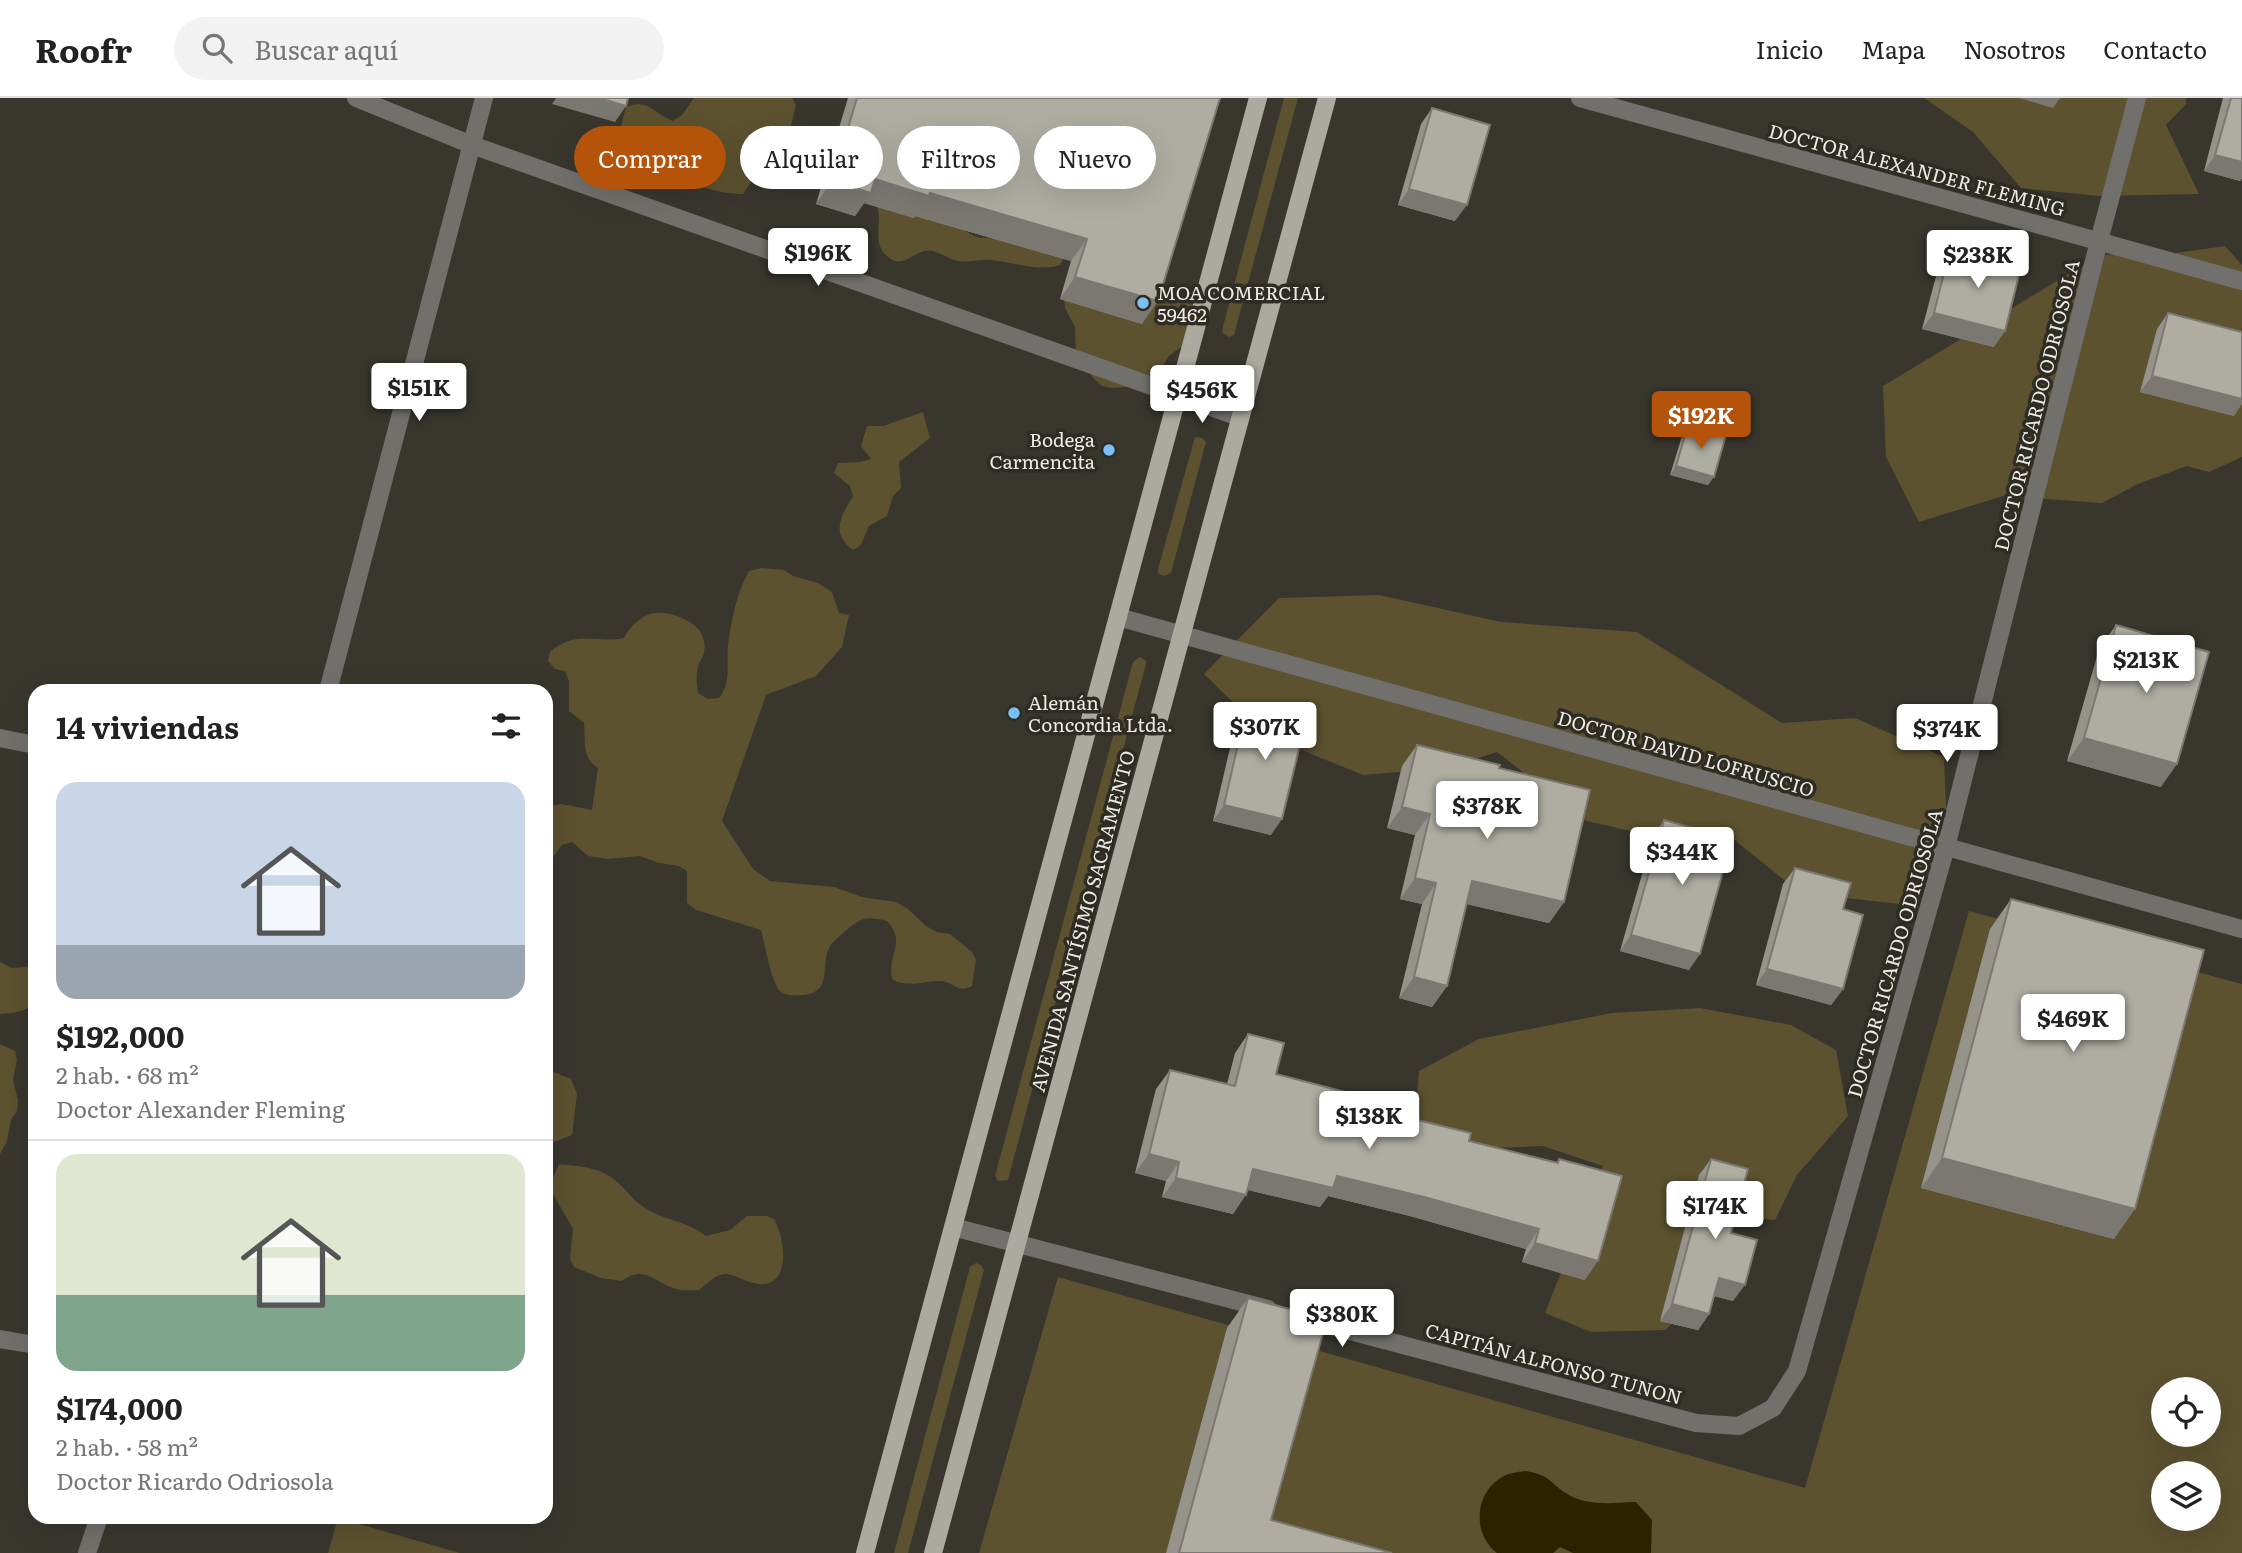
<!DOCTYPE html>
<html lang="es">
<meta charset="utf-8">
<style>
:root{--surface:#fff;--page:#f2f2f2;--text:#222;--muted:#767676;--line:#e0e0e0;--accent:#b45309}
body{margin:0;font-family:Literata,serif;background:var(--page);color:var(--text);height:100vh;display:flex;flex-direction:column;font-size:26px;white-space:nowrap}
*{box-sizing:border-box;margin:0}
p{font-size:23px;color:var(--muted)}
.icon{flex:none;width:38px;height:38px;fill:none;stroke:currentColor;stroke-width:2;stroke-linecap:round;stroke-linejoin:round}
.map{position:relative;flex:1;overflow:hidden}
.details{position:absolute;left:28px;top:586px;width:525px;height:840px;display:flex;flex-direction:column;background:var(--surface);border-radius:21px;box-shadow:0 7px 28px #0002}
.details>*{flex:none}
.banner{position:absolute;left:574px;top:28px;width:665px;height:63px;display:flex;gap:14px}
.fabs{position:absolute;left:2151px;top:1279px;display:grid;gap:14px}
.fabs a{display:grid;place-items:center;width:70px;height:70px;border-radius:50%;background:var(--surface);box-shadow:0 7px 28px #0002;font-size:35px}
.price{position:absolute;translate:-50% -60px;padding:0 16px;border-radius:7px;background:#fff;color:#222;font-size:23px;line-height:46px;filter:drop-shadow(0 2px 4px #0008)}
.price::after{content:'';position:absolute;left:50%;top:42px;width:21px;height:16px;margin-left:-10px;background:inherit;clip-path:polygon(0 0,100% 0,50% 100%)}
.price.on{background:var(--accent);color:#fff}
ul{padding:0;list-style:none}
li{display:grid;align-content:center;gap:14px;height:371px;padding:0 28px}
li+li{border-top:2px solid var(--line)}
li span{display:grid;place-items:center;height:217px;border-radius:21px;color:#555}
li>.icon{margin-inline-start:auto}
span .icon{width:126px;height:126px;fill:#fffc;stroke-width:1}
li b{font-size:30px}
h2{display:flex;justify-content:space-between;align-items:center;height:84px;padding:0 28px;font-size:30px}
.chip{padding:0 24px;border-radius:32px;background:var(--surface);box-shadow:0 7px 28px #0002;font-size:24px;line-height:63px}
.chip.on{background:var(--accent);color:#fff}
header{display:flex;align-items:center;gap:42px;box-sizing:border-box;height:98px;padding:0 35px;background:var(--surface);border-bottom:2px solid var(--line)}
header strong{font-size:33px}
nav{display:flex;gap:38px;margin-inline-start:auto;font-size:24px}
.search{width:490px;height:63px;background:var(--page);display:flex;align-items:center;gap:18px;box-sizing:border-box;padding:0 24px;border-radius:38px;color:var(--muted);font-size:26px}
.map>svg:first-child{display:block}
.green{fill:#5c5230;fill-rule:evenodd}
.water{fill:#2b2201}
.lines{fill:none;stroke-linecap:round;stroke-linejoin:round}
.minor{stroke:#72706c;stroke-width:18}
.major{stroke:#acaaa0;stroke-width:18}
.wall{fill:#96948a}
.shaded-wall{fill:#7a7871}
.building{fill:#afaca1;stroke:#7a7871;stroke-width:2}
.poi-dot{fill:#79bff8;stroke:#2e2c23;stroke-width:2.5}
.labels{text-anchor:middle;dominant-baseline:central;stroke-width:7;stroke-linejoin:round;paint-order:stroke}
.street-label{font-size:19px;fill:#eceae5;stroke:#2e2c23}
.poi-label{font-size:19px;fill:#eceae5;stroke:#2e2c23;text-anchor:start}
</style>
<header>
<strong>Roofr</strong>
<div class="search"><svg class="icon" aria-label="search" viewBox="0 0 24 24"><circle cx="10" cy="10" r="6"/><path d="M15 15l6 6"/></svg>Buscar aquí</div>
<nav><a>Inicio</a><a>Mapa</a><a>Nosotros</a><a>Contacto</a></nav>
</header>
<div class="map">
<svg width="2242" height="1455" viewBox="0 0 2242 1455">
<rect width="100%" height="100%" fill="#38362d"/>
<!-- green -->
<g class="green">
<path d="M694,0H792L796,7L788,40L782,50L777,58L760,70L743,96C725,96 687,89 677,73C671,65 674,54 666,49C659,45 652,47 644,46C637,45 631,41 624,38L621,28L626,9C649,0 653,16 673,23L682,17Z"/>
<path d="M1284,0H1298L1234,237L1229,239L1223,235L1222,232Z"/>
<path d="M1924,0H2186V6L2166,27L2199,96L2099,98L2021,90L1973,34Z"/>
<path d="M877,108C901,114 930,117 953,126C970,132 970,143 993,139L1065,158L1060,167C1038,174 1013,164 991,162C980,161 969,165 958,163C949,161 941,155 933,153C915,149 905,173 888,159C871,146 883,125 877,108Z"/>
<path d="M2225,148L2242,167V359L2209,374L2187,368L2138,386L2102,405L2003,398L1919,424L1886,359L1883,288L2100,157L2176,155Z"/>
<path d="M1161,189L1190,203L1196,212L1185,246L1169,258L1158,276L1142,288L1112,290L1102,288L1095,282L1076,258L1075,229L1065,210L1064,200Z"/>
<path d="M923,314L930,340L899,364L901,390L893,398L887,418L869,428L861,447L853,452C830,435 841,418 853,398L850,388L834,375L838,365L860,364L871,361L861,348L867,328H883Z"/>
<path d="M1195,339L1202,340L1206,344L1171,475L1164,478L1158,475V471Z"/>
<path d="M761,470L784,472L793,478L818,485L832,494L839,515L849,517L842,549L816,578L766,597L722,723L753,771L770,783L834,789L862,799L896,804L908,811L926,828L937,834L950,836L972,854L976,862L972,888C959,896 953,884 941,883C924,882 907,891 892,881C887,855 907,845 887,823C864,817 860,821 843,835C834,844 828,846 826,861C824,870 826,880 821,888C817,894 810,897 802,897C796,898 787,898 781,894C771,886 765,845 761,832L696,812L687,805V773L679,768L659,765L640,758L607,761L588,758L572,744L562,747L546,769V709L561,706L592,712L598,670C581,659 586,643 584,625L569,613V583L565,573L555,571L548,563L550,554C578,531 594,546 624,540C630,528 642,516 656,515C668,514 678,518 688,523C699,529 707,540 704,554C703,561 697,566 697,574C696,581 697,588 698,595L708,601L719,600C732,585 726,565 728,547C731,523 737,494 749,473Z"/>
<path d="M1379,497L1501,524L1637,534L1782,625L1855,620L1944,659L1948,756L1900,806L1800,795L1732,740H1663L1586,723L1497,654L1448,670L1363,677L1267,638L1204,576L1279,500Z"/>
<path d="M1140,559L1146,563V566L1008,1082L998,1083L995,1078L1133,564Z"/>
<path d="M1969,813L2242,886V1455H979L1058,1179L1805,1390ZM2163,1292H2208V1337H2163ZM2163,1376H2208V1421H2163Z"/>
<path d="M0,864L12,870L35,868V905C24,914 14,915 0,916Z"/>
<path d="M1700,910L1791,927L1836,952L1848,1018L1797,1077L1775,1122L1731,1118L1679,1150L1697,1194L1666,1232L1591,1234L1545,1215L1603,1068L1543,1048L1472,1051L1413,1043L1419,973L1479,941L1612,915Z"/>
<path d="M0,946L15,953L17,962L13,982L18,1002L17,1013L11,1022L7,1043L0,1056Z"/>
<path d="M546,971L571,981L577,996L572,1037L546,1047Z"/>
<path d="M559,1066C576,1068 597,1069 611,1079C627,1090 632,1104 652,1114C670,1123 690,1125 706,1138L730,1132L747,1118H767L774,1121C783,1136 791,1177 769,1185C754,1190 740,1178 727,1176C716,1175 707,1186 699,1192C691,1192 683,1193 676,1191C654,1184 644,1166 622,1183L601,1180L574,1169L570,1161L573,1131L549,1089Z"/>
<path d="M976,1165L981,1167L984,1172L908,1455H894L970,1169Z"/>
<path d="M338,1420L460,1455H328Z"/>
</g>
<!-- water -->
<path class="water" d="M1526,1373C1551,1378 1547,1382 1564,1394C1585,1409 1612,1405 1636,1404L1652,1422L1651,1455H1573L1560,1449L1553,1455H1497C1473,1437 1474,1398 1499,1381C1508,1375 1516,1374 1526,1373Z"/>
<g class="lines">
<!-- minor -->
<g class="minor">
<path d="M356,0L472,47L1239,319"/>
<path d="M1580,0L2242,183"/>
<path d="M1118,519L2242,831"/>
<path d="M328,593L484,0"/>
<path d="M0,640L35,647"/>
<path d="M953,1129L1268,1211"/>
<path d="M1305,1221L1696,1325L1739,1328L1773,1310L1797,1273L1946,749L2099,143L2137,0"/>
<path d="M0,1241L35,1247"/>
<path d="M87,1455L99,1419"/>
</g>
<!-- major -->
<g class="major">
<path d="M865,1455L1258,0"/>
<path d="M933,1455L1327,0"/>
</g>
</g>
<!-- wall -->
<g class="wall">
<path d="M848,0H1220L1142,226L1060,201L1071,163L915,118L914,120L864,105L855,118L816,106Z"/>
<path d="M2223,0H2242V80L2240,83L2204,73Z"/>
<path d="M1432,10L1455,123L1398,107L1421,26Z"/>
<path d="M1950,151L1994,249L1922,231L1939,167Z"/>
<path d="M2168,215L2234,318L2140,294L2157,231Z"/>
<path d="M1688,327L1708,387L1670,377L1683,335Z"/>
<path d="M2116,527L2161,689L2067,663L2099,551Z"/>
<path d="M1247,608L1271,737L1213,723L1236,624Z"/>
<path d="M1417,647L1499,670L1564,804L1549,825L1467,806L1447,888L1432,909L1399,900L1422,806L1400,801L1415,737L1387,730L1402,668Z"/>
<path d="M1664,722L1689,872L1620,853L1653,738Z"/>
<path d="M1795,770L1843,891L1831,907L1756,887L1783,786Z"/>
<path d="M2011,801L2114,1141L1921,1090L1990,831Z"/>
<path d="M1248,936L1276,976L1409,1020L1469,1043L1557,1064L1559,1061L1585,1182L1522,1164L1526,1151L1410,1118L1328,1098L1320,1109L1248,1092L1233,1116L1162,1099L1166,1083L1135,1075L1156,991L1170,972L1227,986L1235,955Z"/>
<path d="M1711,1061L1731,1135L1733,1203L1714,1198L1709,1216L1698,1232L1660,1223L1699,1077Z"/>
<path d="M1248,1200L1271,1422L1392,1455H1166L1227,1230Z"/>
</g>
<!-- shaded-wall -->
<g class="shaded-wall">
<path d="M556,0H599L626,8L615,24L552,6Z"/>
<path d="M2019,0H2060L2053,10Z"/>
<path d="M2215,57L2242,64V80L2240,83L2204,73Z"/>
<path d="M875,81L930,95L1087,141L1071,163L915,118L914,120L864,105L855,118L816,106L832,83Z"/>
<path d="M1409,91L1467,107L1455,123L1398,107Z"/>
<path d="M1075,179L1158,203L1142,226L1060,201Z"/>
<path d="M1934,215L2005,233L1994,249L1922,231Z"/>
<path d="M2152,278L2242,301V306L2234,318L2140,294Z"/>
<path d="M1676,368L1714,379L1708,387L1670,377Z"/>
<path d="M2084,640L2177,666L2161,689L2067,663Z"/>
<path d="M1224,707L1282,721L1271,737L1213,723Z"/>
<path d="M1402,709L1430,716L1415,737L1387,730Z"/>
<path d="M1415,780L1436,785L1422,806L1400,801Z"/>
<path d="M1472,783L1564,804L1549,825L1457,804Z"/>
<path d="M1631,837L1700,856L1689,872L1620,853Z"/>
<path d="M1767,871L1843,891L1831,907L1756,887Z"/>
<path d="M1414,879L1447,888L1432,909L1399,900Z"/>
<path d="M1149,1056L1179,1064L1166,1083L1135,1075Z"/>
<path d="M1942,1060L2135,1111L2114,1141L1921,1090Z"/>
<path d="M1253,1071L1337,1078L1424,1099L1539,1131L1526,1151L1410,1118L1328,1098L1320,1109L1239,1090Z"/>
<path d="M1176,1080L1246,1097L1233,1116L1162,1099Z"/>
<path d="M1535,1145L1598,1163L1585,1182L1522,1164Z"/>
<path d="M1719,1180L1745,1187L1733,1203L1708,1196Z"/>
<path d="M1672,1206L1709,1216L1698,1232L1660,1223Z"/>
</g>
<!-- building -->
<g class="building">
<path d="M599,0H628L626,8Z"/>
<path d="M857,0H1220L1158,203L1075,179L1087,141L930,95L929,98L875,81L871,95L832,83Z"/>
<path d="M2231,0H2242V64L2215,57Z"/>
<path d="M1432,10L1490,27L1467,107L1409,91Z"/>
<path d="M1950,151L2021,169L2005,233L1934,215Z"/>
<path d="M2168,215L2242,234V301L2152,278Z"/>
<path d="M1688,327L1726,337L1714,379L1676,368Z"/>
<path d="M2116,527L2209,554L2177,666L2084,640Z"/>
<path d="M1247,608L1306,622L1282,721L1224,707Z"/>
<path d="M1417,647L1500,667L1499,670L1590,692L1564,804L1472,783L1447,888L1414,879L1436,785L1415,780L1430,716L1402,709Z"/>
<path d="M1664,722L1732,741L1700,856L1631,837Z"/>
<path d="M1795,770L1851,785L1843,811L1863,817L1843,891L1767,871Z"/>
<path d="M2011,801L2204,852L2135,1111L1942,1060Z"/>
<path d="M1248,936L1284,945L1276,976L1411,1011L1409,1020L1471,1035L1469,1043L1558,1065L1559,1061L1622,1078L1598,1163L1535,1145L1539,1131L1424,1099L1337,1078L1333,1090L1253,1071L1246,1097L1176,1080L1179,1064L1149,1056L1170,972L1235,988Z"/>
<path d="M1711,1061L1748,1071L1731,1135L1757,1142L1745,1187L1719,1180L1709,1216L1672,1206Z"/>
<path d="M1248,1200L1327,1221L1271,1422L1392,1455H1179Z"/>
</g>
<!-- markers -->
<g class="poi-dot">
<circle cx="1143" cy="205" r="7"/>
<circle cx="1109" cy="352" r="7"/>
<circle cx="1014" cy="615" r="7"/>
</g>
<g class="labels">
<!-- street labels -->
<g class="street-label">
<text transform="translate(1917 71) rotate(15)">DOCTOR ALEXANDER FLEMING</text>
<text transform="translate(2036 307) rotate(-76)">DOCTOR RICARDO ODRIOSOLA</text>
<text transform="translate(1686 655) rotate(16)">DOCTOR DAVID LOFRUSCIO</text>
<text transform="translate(1082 823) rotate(-75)">AVENIDA SANTÍSIMO SACRAMENTO</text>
<text transform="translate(1894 855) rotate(-74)">DOCTOR RICARDO ODRIOSOLA</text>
<text transform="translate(1554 1265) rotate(15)">CAPITÁN ALFONSO TUNON</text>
</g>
<!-- poi labels -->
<g class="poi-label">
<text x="1157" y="194">MOA COMERCIAL<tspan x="1157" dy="22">59462</tspan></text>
<text x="1095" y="341" text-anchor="end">Bodega<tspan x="1095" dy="22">Carmencita</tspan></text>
<text x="1028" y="604">Alemán<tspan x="1028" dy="22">Concordia Ltda.</tspan></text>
</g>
</g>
</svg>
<div class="fabs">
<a><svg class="icon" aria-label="locate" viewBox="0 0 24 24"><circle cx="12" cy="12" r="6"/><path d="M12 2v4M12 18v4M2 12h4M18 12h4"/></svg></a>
<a><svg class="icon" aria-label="layers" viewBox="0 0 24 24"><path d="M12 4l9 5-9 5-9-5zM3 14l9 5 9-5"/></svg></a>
</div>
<b class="price" style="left:818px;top:190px">$196K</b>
<b class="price" style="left:1978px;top:192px">$238K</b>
<b class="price" style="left:419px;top:325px">$151K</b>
<b class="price" style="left:1202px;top:327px">$456K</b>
<b class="price on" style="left:1701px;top:353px">$192K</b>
<b class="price" style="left:2146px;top:597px">$213K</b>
<b class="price" style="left:1265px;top:664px">$307K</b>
<b class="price" style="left:1947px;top:666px">$374K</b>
<b class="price" style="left:1487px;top:743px">$378K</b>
<b class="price" style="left:1682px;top:789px">$344K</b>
<b class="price" style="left:2073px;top:956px">$469K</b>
<b class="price" style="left:1369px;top:1053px">$138K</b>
<b class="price" style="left:1715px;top:1143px">$174K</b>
<b class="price" style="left:1342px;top:1251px">$380K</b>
<div class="banner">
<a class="chip on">Comprar</a>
<a class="chip">Alquilar</a>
<a class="chip">Filtros</a>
<a class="chip">Nuevo</a>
</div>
<section class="details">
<h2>14 viviendas<svg class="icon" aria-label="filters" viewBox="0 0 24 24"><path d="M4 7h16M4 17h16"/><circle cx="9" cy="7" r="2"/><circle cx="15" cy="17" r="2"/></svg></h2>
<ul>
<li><span style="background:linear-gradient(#c9d6e8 75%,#9aa5b1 0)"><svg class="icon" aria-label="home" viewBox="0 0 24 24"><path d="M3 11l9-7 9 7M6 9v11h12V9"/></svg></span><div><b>$192,000</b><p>2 hab. · 68 m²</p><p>Doctor Alexander Fleming</p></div></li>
<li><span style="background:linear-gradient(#dfe7d0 65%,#7fa58c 0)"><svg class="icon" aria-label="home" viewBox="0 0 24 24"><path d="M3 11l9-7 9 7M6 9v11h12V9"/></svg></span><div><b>$174,000</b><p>2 hab. · 58 m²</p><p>Doctor Ricardo Odriosola</p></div></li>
</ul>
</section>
</div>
